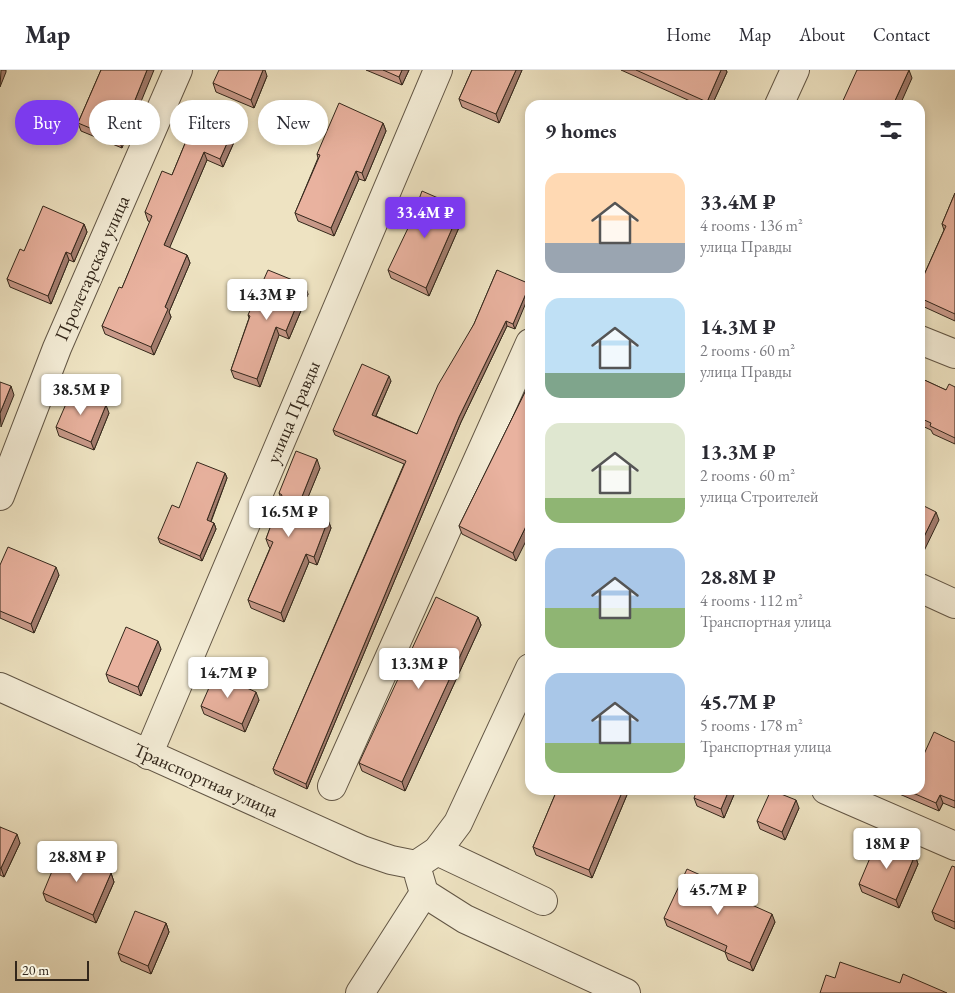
<!DOCTYPE html>
<meta charset="utf-8">
<style>
:root{--surface:#fff;--page:#f2f2f3;--text:#2b2b33;--muted:#7c7c81;--line:#e1e1e2;--accent:#7c3aed}
body{margin:0;font-family:"EB Garamond",serif;background:var(--page);color:var(--text);height:100vh;display:flex;flex-direction:column;font-size:19px;white-space:nowrap}
*{box-sizing:border-box;margin:0}
p{font-size:16px;color:var(--muted)}
.icon{flex:none;width:28px;height:28px;fill:none;stroke:currentColor;stroke-width:2;stroke-linecap:round;stroke-linejoin:round}
.map{position:relative;flex:1;overflow:hidden}
.side{position:absolute;left:525px;top:30px;width:400px;height:695px;display:flex;flex-direction:column;background:var(--surface);border-radius:15px;box-shadow:0 2px 8px #0003}
.side>*{flex:none}
.hud{position:absolute;left:15px;top:30px;width:435px;height:45px;display:flex;gap:10px}
.scale{position:absolute;left:15px;bottom:12px;width:74px;box-sizing:border-box;padding-left:5px;border:2px solid #33271b;border-top:0;font-size:14px;line-height:18px;white-space:nowrap;color:#33271b;-webkit-text-stroke:4px #f4edd7;paint-order:stroke}
.price{position:absolute;translate:-50% -42px;padding:0 11px;border-radius:5px;background:#fff;color:#222;font-size:16px;line-height:32px;filter:drop-shadow(0 1px 2px #0008)}
.price::after{content:'';position:absolute;left:50%;top:30px;width:15px;height:11px;margin-left:-8px;background:inherit;clip-path:polygon(0 0,100% 0,50% 100%)}
.price.current{background:var(--accent);color:#fff}
ul{padding:0;list-style:none}
li{display:flex;align-items:center;gap:15px;height:125px;padding:0 20px}
li span{display:grid;place-items:center;flex:none;width:140px;height:100px;border-radius:15px;color:#555}
li>.icon{margin-inline-start:auto}
span .icon{width:60px;height:60px;fill:#fffc;stroke-width:1}
li b{font-size:21px}
h2{display:flex;justify-content:space-between;align-items:center;height:60px;padding:0 20px;font-size:21px}
.chip{padding:0 18px;border-radius:22px;background:var(--surface);box-shadow:0 2px 8px #0003;font-size:18px;line-height:45px}
.chip.current{background:var(--accent);color:#fff}
header{display:flex;align-items:center;gap:30px;box-sizing:border-box;height:70px;padding:0 25px;background:var(--surface);border-bottom:1px solid var(--line)}
header strong{font-size:24px}
nav{display:flex;gap:28px;margin-inline-start:auto;font-size:18px}
.map>svg:first-child{display:block}
.lines{fill:none;stroke-linecap:round;stroke-linejoin:round}
.minor-casing{stroke:#625645;stroke-width:30}
.minor{stroke:#f4edd7;stroke-width:28}
.wall{fill:#c89989;stroke:#33271b}
.shaded-wall{fill:#a37d6f;stroke:#33271b}
.building{fill:#e9b29f;stroke:#33271b}
.labels{text-anchor:middle;dominant-baseline:central;stroke-width:4;stroke-linejoin:round;paint-order:stroke}
.street-label{font-size:19px;fill:#33271b;stroke:#f4edd7}
</style>
<header>
<strong>Map</strong>
<nav><a>Home</a><a>Map</a><a>About</a><a>Contact</a></nav>
</header>
<div class="map">
<svg width="955" height="923" viewBox="0 0 955 923">
<rect width="100%" height="100%" fill="#eee3c2"/>
<filter id="stains"><feTurbulence type="fractalNoise" baseFrequency=".004" numOctaves="4"/><feColorMatrix values="0 0 0 0 .2 0 0 0 0 .09 0 0 0 0 .02 0 0 0 .5 -.17"/></filter>
<radialGradient id="worn" r=".72"><stop offset=".6" stop-color="#630" stop-opacity="0"/><stop offset="1" stop-color="#630" stop-opacity=".3"/></radialGradient>
<g class="lines">
<!-- minor casing -->
<g class="minor-casing">
<g id="minor">
<path d="M779,35L795,0"/>
<path d="M920,270L955,284"/>
<path d="M0,426L57,278L178,0"/>
<path d="M920,518L955,534"/>
<path d="M0,617L362,780L391,790L416,795"/>
<path d="M148,685L438,0"/>
<path d="M332,716L530,273"/>
<path d="M826,720L955,776"/>
<path d="M437,781L543,831"/>
<path d="M416,795L437,781L458,753L530,598"/>
<path d="M424,823L465,849L626,923"/>
<path d="M360,923L424,823L419,806"/>
</g>
</g>
<!-- minor -->
<use href="#minor" class="minor"/>
</g>
<!-- wall -->
<g class="wall">
<path d="M101,0L122,78L81,61L78,53Z"/>
<path d="M366,0H409L402,15Z"/>
<path d="M472,0H522L499,53L462,37L459,29Z"/>
<path d="M621,0H726L727,2L712,35H699Z"/>
<path d="M267,6L254,38L216,22L213,13Z"/>
<path d="M196,47L235,70L223,97L207,90L169,178L187,185L190,193L169,242L171,247L154,285L105,264L102,256L122,218L150,152L148,151L145,142L172,105Z"/>
<path d="M383,53L386,61L365,111L359,109L334,166L298,151L295,143L318,88L317,84Z"/>
<path d="M955,123V251L920,235V214L944,160L942,154Z"/>
<path d="M461,138L464,146L429,226L391,208L388,200Z"/>
<path d="M84,154L87,162L74,192L69,190L51,234L10,217L7,209L24,181Z"/>
<path d="M497,200L515,259L507,256L461,352L307,719L275,704L273,699L404,394L335,365L333,360L391,311L376,346L417,364L474,254Z"/>
<path d="M308,224L289,269L279,265L260,317L234,308L231,300L249,248L248,245Z"/>
<path d="M920,308L946,320L955,317V374L933,364L931,360L920,355Z"/>
<path d="M530,312L516,491L462,464L459,456Z"/>
<path d="M109,343L94,380L59,366L56,357Z"/>
<path d="M320,398L302,441L328,450L331,458L317,495L309,492L284,552L251,538L248,530L270,478L269,477L266,469L281,428L279,423Z"/>
<path d="M225,403L227,408L211,452L214,453L216,459L202,491L160,473L158,468L179,438Z"/>
<path d="M0,495L59,505L34,563L0,548Z"/>
<path d="M478,547L481,555L405,721L362,701L359,693Z"/>
<path d="M161,579L141,626L109,612L106,604Z"/>
<path d="M259,630L245,662L204,644L201,636Z"/>
<path d="M955,672V738L943,733L939,741L890,720H920Z"/>
<path d="M557,720H629L592,808L536,785L533,777Z"/>
<path d="M736,720L724,748L697,736L694,728Z"/>
<path d="M799,738L785,770L760,759L757,751Z"/>
<path d="M0,757L20,773L4,807L0,805Z"/>
<path d="M915,785L918,794L899,838L862,822L859,814Z"/>
<path d="M955,797V859L935,850L932,842Z"/>
<path d="M111,803L114,812L96,853L46,831L43,823Z"/>
<path d="M719,820L775,852L753,901L728,890L725,882L667,856L664,848Z"/>
<path d="M166,853L169,862L151,904L121,891L118,883Z"/>
</g>
<!-- shaded-wall -->
<g class="shaded-wall">
<path d="M1,0H6V2L0,17Z"/>
<path d="M147,0H154L122,78L119,70Z"/>
<path d="M263,0H265L267,6L254,38L251,30Z"/>
<path d="M402,0H409L402,15L399,7Z"/>
<path d="M516,0H522L499,53L496,44Z"/>
<path d="M721,0H726L727,2L712,35H708L707,32Z"/>
<path d="M909,0L912,8L900,35H893Z"/>
<path d="M383,53L386,61L365,111L362,103Z"/>
<path d="M232,62L235,70L223,97L220,89Z"/>
<path d="M204,82L207,90L167,184L164,175Z"/>
<path d="M356,101L359,109L334,166L331,158Z"/>
<path d="M461,138L464,146L429,226L426,218Z"/>
<path d="M84,154L87,162L74,192L71,184Z"/>
<path d="M66,182L69,190L51,234L48,226Z"/>
<path d="M187,185L190,193L169,242L171,247L154,285L151,277L165,237Z"/>
<path d="M530,214V223L515,259L513,254Z"/>
<path d="M305,215L308,224L289,269L286,261Z"/>
<path d="M506,251L507,256L461,352L307,719L306,714L459,347Z"/>
<path d="M276,257L279,265L260,317L257,309Z"/>
<path d="M389,306L391,311L374,350L372,345Z"/>
<path d="M11,316L14,325L1,357L0,343Z"/>
<path d="M106,335L109,343L94,380L91,372Z"/>
<path d="M317,389L320,398L300,447L297,439Z"/>
<path d="M225,403L227,408L209,456L207,450Z"/>
<path d="M936,442L939,450L922,485L920,480V475Z"/>
<path d="M530,448V463L516,491L513,483Z"/>
<path d="M328,450L331,458L317,495L314,487Z"/>
<path d="M214,453L216,459L202,491L200,486Z"/>
<path d="M306,484L309,492L284,552L281,543Z"/>
<path d="M56,497L59,505L34,563L31,554Z"/>
<path d="M478,547L481,555L405,721L402,712Z"/>
<path d="M158,571L161,579L141,626L138,617Z"/>
<path d="M256,622L259,630L245,662L242,654Z"/>
<path d="M623,720H629L592,808L589,800Z"/>
<path d="M729,720H736L724,748L721,739Z"/>
<path d="M940,725L943,733L939,741L936,733Z"/>
<path d="M796,730L799,738L785,770L782,762Z"/>
<path d="M17,764L20,773L4,807L1,798Z"/>
<path d="M915,785L918,794L899,838L896,830Z"/>
<path d="M111,803L114,812L96,853L93,845Z"/>
<path d="M716,812L719,821L714,818Z"/>
<path d="M772,844L775,852L753,901L750,893Z"/>
<path d="M166,853L169,862L151,904L148,896Z"/>
</g>
<!-- building -->
<g class="building">
<path d="M101,0H147L119,70L78,53Z"/>
<path d="M219,0H263L251,30L213,13Z"/>
<path d="M383,0H402L399,7Z"/>
<path d="M472,0H516L496,44L459,29Z"/>
<path d="M636,0H721L707,32Z"/>
<path d="M857,0H909L893,35H841Z"/>
<path d="M339,33L383,53L362,103L356,101L331,158L295,143L320,85L317,84Z"/>
<path d="M196,47L232,62L220,89L204,82L164,175L187,185L165,237L168,239L151,277L102,256L119,217L122,218L152,146L145,142L162,101L172,105Z"/>
<path d="M422,121L461,138L426,218L388,200L410,154Z"/>
<path d="M955,123V244L920,228V214L946,156L942,154Z"/>
<path d="M43,136L84,154L71,184L66,182L48,226L7,209L20,179L24,181Z"/>
<path d="M268,200L305,215L286,261L276,257L257,309L231,300L250,246L248,245Z"/>
<path d="M497,200L530,214L513,254L506,251L459,347L306,714L273,699L406,391L333,360L362,294L389,306L372,345L417,364L438,315L474,254Z"/>
<path d="M920,308L946,320L949,314L955,317V368L930,356L931,353L920,348Z"/>
<path d="M0,312L11,316L0,343Z"/>
<path d="M530,312V448L513,483L459,456Z"/>
<path d="M72,320L106,335L91,372L56,357Z"/>
<path d="M296,381L317,389L297,439L328,450L314,487L306,484L281,543L248,530L273,472L266,469L282,425L279,423Z"/>
<path d="M197,392L225,403L207,450L214,453L200,486L158,468L172,435L179,438Z"/>
<path d="M920,434L936,442L920,475Z"/>
<path d="M8,477L56,497L31,554L0,541V495Z"/>
<path d="M436,527L478,547L402,712L359,693Z"/>
<path d="M126,557L158,571L138,617L106,604Z"/>
<path d="M215,604L256,622L242,654L201,636Z"/>
<path d="M934,662L955,672V731L940,725L936,733L906,720H920V693Z"/>
<path d="M557,720H623L589,800L533,777Z"/>
<path d="M697,720H729L721,739L694,728Z"/>
<path d="M771,720L796,730L782,762L757,751Z"/>
<path d="M0,757L17,764L1,798H0Z"/>
<path d="M878,769L915,785L896,830L859,814Z"/>
<path d="M60,782L111,803L93,845L43,823Z"/>
<path d="M952,796L955,797V852L932,842Z"/>
<path d="M687,799L716,812L714,818L772,844L750,893L725,882L727,876L664,848Z"/>
<path d="M135,841L166,853L148,896L118,883Z"/>
<path d="M840,892L900,913L903,904L947,923H820L826,905L835,908Z"/>
</g>
<g class="labels">
<!-- street labels -->
<g class="street-label">
<text transform="translate(92 198) rotate(-66)">Пролетарская улица</text>
<text transform="translate(293 342) rotate(-67)">улица Правды</text>
<text transform="translate(206 710) rotate(24)">Транспортная улица</text>
</g>
</g>
<rect width="100%" height="100%" filter="url(#stains)"/>
<rect width="100%" height="100%" fill="url(#worn)"/>
</svg>
<div class="scale">20 m</div>
<b class="price current" style="left:425px;top:169px">33.4M ₽</b>
<b class="price" style="left:267px;top:251px">14.3M ₽</b>
<b class="price" style="left:81px;top:346px">38.5M ₽</b>
<b class="price" style="left:289px;top:468px">16.5M ₽</b>
<b class="price" style="left:419px;top:620px">13.3M ₽</b>
<b class="price" style="left:228px;top:629px">14.7M ₽</b>
<b class="price" style="left:887px;top:800px">18M ₽</b>
<b class="price" style="left:77px;top:813px">28.8M ₽</b>
<b class="price" style="left:718px;top:846px">45.7M ₽</b>
<div class="hud">
<a class="chip current">Buy</a>
<a class="chip">Rent</a>
<a class="chip">Filters</a>
<a class="chip">New</a>
</div>
<section class="side">
<h2>9 homes<svg class="icon" aria-label="filters" viewBox="0 0 24 24"><path d="M4 7h16M4 17h16"/><circle cx="9" cy="7" r="2"/><circle cx="15" cy="17" r="2"/></svg></h2>
<ul>
<li><span style="background:linear-gradient(#ffd9b3 70%,#9aa5b1 0)"><svg class="icon" aria-label="home" viewBox="0 0 24 24"><path d="M3 11l9-7 9 7M6 9v11h12V9"/></svg></span><div><b>33.4M ₽</b><p>4 rooms · 136 m²</p><p>улица Правды</p></div></li>
<li><span style="background:linear-gradient(#bfe0f5 75%,#7fa58c 0)"><svg class="icon" aria-label="home" viewBox="0 0 24 24"><path d="M3 11l9-7 9 7M6 9v11h12V9"/></svg></span><div><b>14.3M ₽</b><p>2 rooms · 60 m²</p><p>улица Правды</p></div></li>
<li><span style="background:linear-gradient(#dfe7d0 75%,#8fb573 0)"><svg class="icon" aria-label="home" viewBox="0 0 24 24"><path d="M3 11l9-7 9 7M6 9v11h12V9"/></svg></span><div><b>13.3M ₽</b><p>2 rooms · 60 m²</p><p>улица Строителей</p></div></li>
<li><span style="background:linear-gradient(#a9c7e8 60%,#8fb573 0)"><svg class="icon" aria-label="home" viewBox="0 0 24 24"><path d="M3 11l9-7 9 7M6 9v11h12V9"/></svg></span><div><b>28.8M ₽</b><p>4 rooms · 112 m²</p><p>Транспортная улица</p></div></li>
<li><span style="background:linear-gradient(#a9c7e8 70%,#8fb573 0)"><svg class="icon" aria-label="home" viewBox="0 0 24 24"><path d="M3 11l9-7 9 7M6 9v11h12V9"/></svg></span><div><b>45.7M ₽</b><p>5 rooms · 178 m²</p><p>Транспортная улица</p></div></li>
</ul>
</section>
</div>
